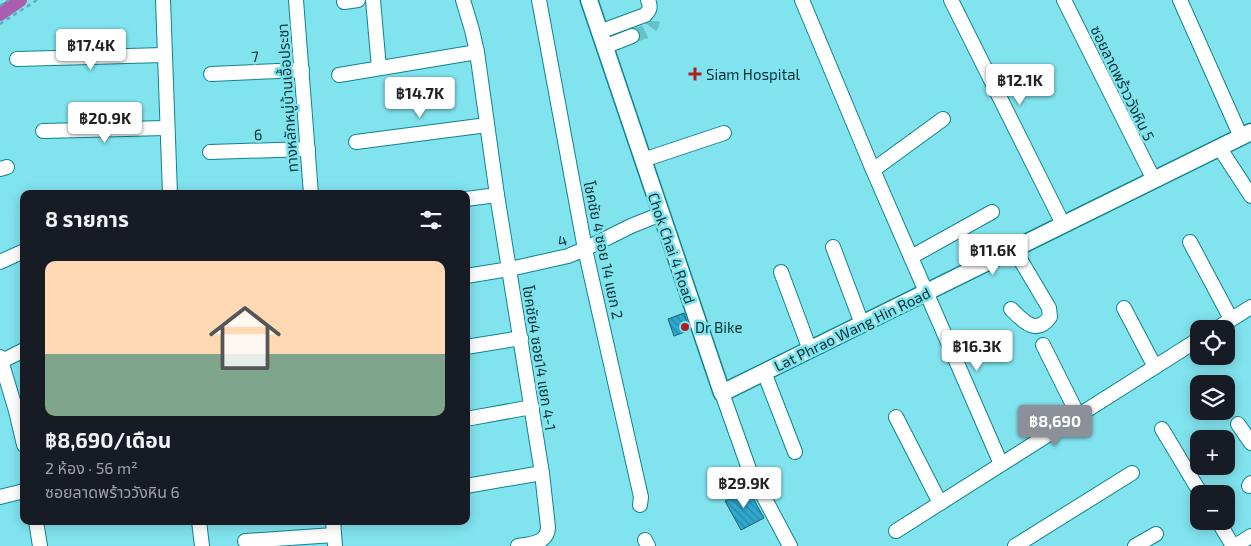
<!DOCTYPE html>
<html lang="th">
<meta charset="utf-8">
<style>
:root{--surface:#171b24;--page:#242831;--text:#f1f3f6;--muted:#9ea1a6;--line:#363941;--accent:#8c9099}
body{margin:0;font-family:"Exo 2","Noto Sans Thai",sans-serif;background:var(--page);color:var(--text);height:100vh;display:flex;flex-direction:column;font-size:19px;white-space:nowrap}
*{box-sizing:border-box;margin:0}
p{font-size:16px;color:var(--muted)}
.icon{flex:none;width:28px;height:28px;fill:none;stroke:currentColor;stroke-width:2;stroke-linecap:round;stroke-linejoin:round}
.map{position:relative;flex:1;overflow:hidden}
.drawer{position:absolute;left:20px;top:190px;width:450px;height:335px;display:flex;flex-direction:column;background:var(--surface);border-radius:10px;box-shadow:0 2px 12px #0003}
.drawer>*{flex:none}
.controls{position:absolute;left:1190px;top:320px;display:grid;gap:10px}
.controls a{display:grid;place-items:center;width:45px;height:45px;border-radius:10px;background:var(--surface);box-shadow:0 2px 12px #0003;font-size:25px}
.price{position:absolute;translate:-50% -42px;padding:0 11px;border-radius:5px;background:#fff;color:#222;font-size:16px;line-height:32px;filter:drop-shadow(0 1px 2px #0008)}
.price::after{content:'';position:absolute;left:50%;top:30px;width:15px;height:11px;margin-left:-8px;background:inherit;clip-path:polygon(0 0,100% 0,50% 100%)}
.price.selected{background:var(--accent);color:#fff}
ul{padding:0;list-style:none}
li{display:grid;align-content:center;gap:10px;height:265px;padding:0 25px}
li+li{border-top:1px solid var(--line)}
li span{display:grid;place-items:center;height:155px;border-radius:10px;color:#555}
li>.icon{margin-inline-start:auto}
span .icon{width:90px;height:90px;fill:#fffc;stroke-width:1}
li b{font-size:21px}
h2{display:flex;justify-content:space-between;align-items:center;height:60px;padding:0 25px;font-size:21px}
.map>svg:first-child{display:block}
.lines{fill:none;stroke-linecap:round;stroke-linejoin:round}
.canal{stroke:#ab5eaf;stroke-width:14}
.building{fill:url(#building-back-hatch);stroke:#1b5e75}
.minor-tunnel{stroke:#68c0c9;stroke-width:14;stroke-dasharray:14 7;stroke-linecap:butt}
.minor-casing{stroke:#0e848f;stroke-width:16}
.major-casing{stroke:#0e848f;stroke-width:19}
.path{stroke:#5caeb7;stroke-width:2.5;stroke-dasharray:4 4;stroke-linecap:butt}
.minor{stroke:#fff;stroke-width:14}
.major{stroke:#fff;stroke-width:16}
.poi-dot{fill:#b01e24;stroke:#81e3ee;stroke-width:2}
.labels{text-anchor:middle;dominant-baseline:central;stroke-width:5;stroke-linejoin:round;paint-order:stroke}
.street-label{font-size:15px;fill:#053337;stroke:#81e3ee}
.poi-label{font-size:15px;fill:#053337;stroke:#81e3ee;text-anchor:start}
</style>
<div class="map">
<svg width="1251" height="546" viewBox="0 0 1251 546">
<defs>
<pattern id="building-back-hatch" width="6" height="6" patternUnits="userSpaceOnUse" patternTransform="scale(1.25)"><rect width="6" height="6" fill="#30a7cf"/><path d="M-1 5l2 2M0 0l6 6M5-1l2 2" fill="none" stroke="#2789a9"/></pattern>
</defs>
<rect width="100%" height="100%" fill="#81e3ee"/>
<g class="lines">
<!-- canal -->
<path class="canal" d="M0,14L20,0"/>
</g>
<!-- building -->
<g class="building">
<path d="M684,313L690,330L674,336L668,319Z"/>
<path d="M748,489L764,518L741,530L725,501Z"/>
</g>
<g class="lines">
<!-- minor-tunnel -->
<path class="minor-tunnel" d="M632,36C640,33 652,32 653,21"/>
<!-- minor casing -->
<g class="minor-casing">
<g id="minor">
<path d="M163,0L170,194"/>
<path d="M296,0L311,194"/>
<path d="M373,0L379,68"/>
<path d="M463,0L472,30L477,52L497,195L542,473L548,527C548,543 531,544 518,546"/>
<path d="M539,0L585,249L641,497L640,505"/>
<path d="M802,0L873,170L1001,464"/>
<path d="M951,0L1063,224"/>
<path d="M1064,0L1154,180"/>
<path d="M1180,0L1241,137"/>
<path d="M344,2L358,0"/>
<path d="M599,32L645,15C650,10 651,7 648,0"/>
<path d="M604,47L632,36"/>
<path d="M17,59L164,55"/>
<path d="M211,74L302,70"/>
<path d="M339,75L477,52"/>
<path d="M43,131L166,128"/>
<path d="M356,142L487,125"/>
<path d="M1219,147L1251,196"/>
<path d="M210,152L308,149"/>
<path d="M643,160L724,133"/>
<path d="M0,169L7,167"/>
<path d="M873,170L943,119"/>
<path d="M466,199L497,195"/>
<path d="M1190,242L1231,319"/>
<path d="M833,247L862,324"/>
<path d="M911,257L992,212"/>
<path d="M0,262L24,251"/>
<path d="M781,272L810,350"/>
<path d="M466,276L510,269L568,256L585,249L631,226L661,214"/>
<path d="M1124,308L1155,367"/>
<path d="M1011,309C1023,321 1036,336 1050,317L1049,308L1014,249"/>
<path d="M1216,329L1251,307"/>
<path d="M1043,345L1078,415"/>
<path d="M466,347L521,338"/>
<path d="M0,357L16,411L24,445"/>
<path d="M0,362L24,350"/>
<path d="M764,372L795,452"/>
<path d="M722,393L749,469L790,546"/>
<path d="M896,417L940,503"/>
<path d="M466,419L532,407"/>
<path d="M1238,424L1251,443"/>
<path d="M1162,429L1201,494"/>
<path d="M466,486L542,473"/>
<path d="M1249,486L1251,483"/>
<path d="M0,497L24,491"/>
<path d="M36,521L40,546"/>
<path d="M199,521L202,546"/>
<path d="M333,521L335,546"/>
<path d="M1218,521L1233,546"/>
<path d="M896,531L1199,339"/>
<path d="M645,540L648,546"/>
<path d="M245,541L334,535"/>
<path d="M1015,546L1132,473"/>
<path d="M1135,546L1156,534"/>
<path d="M1235,546L1251,536"/>
</g>
</g>
<!-- major casing -->
<g class="major-casing">
<path id="major" d="M589,0L722,393L1251,132"/>
</g>
<!-- path -->
<g class="path">
<path d="M0,6L9,0"/>
<path d="M0,24L37,0"/>
</g>
<!-- minor -->
<use href="#minor" class="minor"/>
<!-- major -->
<use href="#major" class="major"/>
</g>
<!-- markers -->
<g class="poi-dot">
<path d="M692.5 66.5h5v5h5v5h-5v5h-5v-5h-5v-5h5z"/>
<circle cx="685" cy="327" r="5"/>
</g>
<g class="labels">
<!-- street labels -->
<g class="street-label">
<text transform="translate(255 56) rotate(-3)">7</text>
<text transform="translate(1123 83) rotate(64)">ซอยลาดพร้าววังหิน 5</text>
<text transform="translate(287 98) rotate(-94)">ทางหลักหมู่บ้านเอื้อประชา</text>
<text transform="translate(258 134) rotate(-2)">6</text>
<text transform="translate(562 240) rotate(-18)">4</text>
<text transform="translate(672 248) rotate(71)">Chok Chai 4 Road</text>
<text transform="translate(604 250) rotate(78)">โชคชัย 4 ซอย 14 แยก 2</text>
<text transform="translate(852 329) rotate(-26)">Lat Phrao Wang Hin Road</text>
<text transform="translate(540 358) rotate(81)">โชคชัย4 ซอย14 แยก 4-1</text>
</g>
<!-- poi labels -->
<g class="poi-label">
<text x="706" y="74">Siam Hospital</text>
<text x="695" y="327">Dr Bike</text>
</g>
</g>
</svg>
<div class="controls">
<a><svg class="icon" aria-label="locate" viewBox="0 0 24 24"><circle cx="12" cy="12" r="6"/><path d="M12 2v4M12 18v4M2 12h4M18 12h4"/></svg></a>
<a><svg class="icon" aria-label="layers" viewBox="0 0 24 24"><path d="M12 4l9 5-9 5-9-5zM3 14l9 5 9-5"/></svg></a>
<a>+</a>
<a>−</a>
</div>
<b class="price" style="left:91px;top:71px">฿17.4K</b>
<b class="price" style="left:1020px;top:106px">฿12.1K</b>
<b class="price" style="left:420px;top:119px">฿14.7K</b>
<b class="price" style="left:105px;top:144px">฿20.9K</b>
<b class="price" style="left:993px;top:276px">฿11.6K</b>
<b class="price" style="left:977px;top:372px">฿16.3K</b>
<b class="price selected" style="left:1055px;top:447px">฿8,690</b>
<b class="price" style="left:744px;top:509px">฿29.9K</b>
<section class="drawer">
<h2>8 รายการ<svg class="icon" aria-label="filters" viewBox="0 0 24 24"><path d="M4 7h16M4 17h16"/><circle cx="9" cy="7" r="2"/><circle cx="15" cy="17" r="2"/></svg></h2>
<ul>
<li><span style="background:linear-gradient(#ffd9b3 60%,#7fa58c 0)"><svg class="icon" aria-label="home" viewBox="0 0 24 24"><path d="M3 11l9-7 9 7M6 9v11h12V9"/></svg></span><div><b>฿8,690/เดือน</b><p>2 ห้อง · 56 m²</p><p>ซอยลาดพร้าววังหิน 6</p></div></li>
</ul>
</section>
</div>
